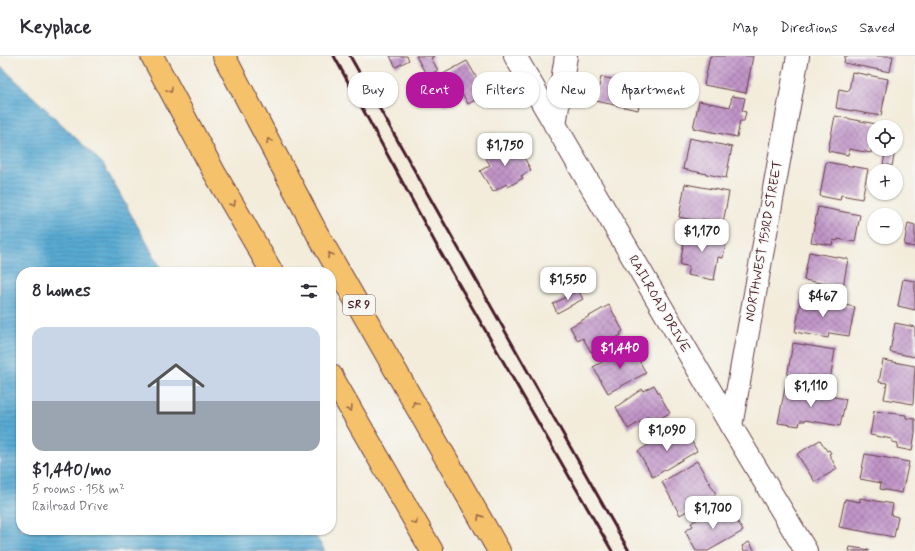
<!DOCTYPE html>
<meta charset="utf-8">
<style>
:root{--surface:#fff;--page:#f2f2f3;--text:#2b2b33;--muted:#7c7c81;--line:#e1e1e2;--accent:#b5179e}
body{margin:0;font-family:Mynerve,sans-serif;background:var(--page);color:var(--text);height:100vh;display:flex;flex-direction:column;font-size:15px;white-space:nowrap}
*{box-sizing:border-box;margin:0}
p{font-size:13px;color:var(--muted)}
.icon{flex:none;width:22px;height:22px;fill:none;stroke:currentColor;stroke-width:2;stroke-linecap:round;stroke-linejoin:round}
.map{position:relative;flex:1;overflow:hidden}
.side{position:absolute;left:16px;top:211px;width:320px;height:268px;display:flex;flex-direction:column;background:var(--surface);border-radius:16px;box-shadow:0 1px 3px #0004}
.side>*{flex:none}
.banner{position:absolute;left:348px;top:16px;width:380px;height:36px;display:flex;gap:8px}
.buttons{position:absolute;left:867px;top:64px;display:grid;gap:8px}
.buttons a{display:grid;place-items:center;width:36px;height:36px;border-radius:50%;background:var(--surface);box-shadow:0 1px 3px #0004;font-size:20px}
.price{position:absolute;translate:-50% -34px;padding:0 9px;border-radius:8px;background:#fff;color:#222;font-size:13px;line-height:26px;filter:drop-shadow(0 1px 2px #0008)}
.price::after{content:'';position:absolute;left:50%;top:24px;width:12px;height:9px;margin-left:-6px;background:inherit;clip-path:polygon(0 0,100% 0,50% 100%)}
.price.on{background:var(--accent);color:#fff}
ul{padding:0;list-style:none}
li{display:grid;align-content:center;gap:8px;height:212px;padding:0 16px}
li span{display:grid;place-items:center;height:124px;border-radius:12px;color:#555}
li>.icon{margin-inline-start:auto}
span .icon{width:72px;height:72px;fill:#fffc;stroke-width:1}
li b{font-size:17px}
h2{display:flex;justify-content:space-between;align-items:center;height:48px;padding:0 16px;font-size:17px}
.tag{padding:0 14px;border-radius:16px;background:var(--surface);box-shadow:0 1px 3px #0004;font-size:14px;line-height:36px}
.tag.on{background:var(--accent);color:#fff}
header{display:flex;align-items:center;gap:24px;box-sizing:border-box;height:56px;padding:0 20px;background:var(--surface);border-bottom:1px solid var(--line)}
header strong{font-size:19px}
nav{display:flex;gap:22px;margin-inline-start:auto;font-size:14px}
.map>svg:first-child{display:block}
.water{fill:url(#water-rules);stroke:#51647f}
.building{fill:url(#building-cross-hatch)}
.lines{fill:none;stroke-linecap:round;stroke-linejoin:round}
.minor-casing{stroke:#633e45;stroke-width:24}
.primary-casing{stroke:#633e45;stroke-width:24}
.minor{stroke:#fff;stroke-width:22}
.primary{stroke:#f5c16b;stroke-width:22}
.rail{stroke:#4a1f2b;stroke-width:3}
.oneway{stroke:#976848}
.labels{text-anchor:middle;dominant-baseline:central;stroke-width:3;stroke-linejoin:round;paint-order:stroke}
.shield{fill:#f6f6f2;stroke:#7e6067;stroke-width:1}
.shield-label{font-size:12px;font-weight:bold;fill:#4a1f2b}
.street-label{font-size:13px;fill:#4a1f2b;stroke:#f6f6f2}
</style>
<header>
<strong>Keyplace</strong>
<nav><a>Map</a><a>Directions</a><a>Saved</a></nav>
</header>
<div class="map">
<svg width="915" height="495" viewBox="0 0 915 495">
<defs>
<pattern id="water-rules" width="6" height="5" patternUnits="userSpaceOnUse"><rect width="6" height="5" fill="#58aad3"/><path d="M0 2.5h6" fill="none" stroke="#4b8aab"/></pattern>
<pattern id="building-cross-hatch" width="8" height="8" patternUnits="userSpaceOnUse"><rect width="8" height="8" fill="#c094c8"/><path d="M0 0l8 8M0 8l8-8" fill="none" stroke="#9e78a3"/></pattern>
</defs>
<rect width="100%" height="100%" fill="#f6f6f2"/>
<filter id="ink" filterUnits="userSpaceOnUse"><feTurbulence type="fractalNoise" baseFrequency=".025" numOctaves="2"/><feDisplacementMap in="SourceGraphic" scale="8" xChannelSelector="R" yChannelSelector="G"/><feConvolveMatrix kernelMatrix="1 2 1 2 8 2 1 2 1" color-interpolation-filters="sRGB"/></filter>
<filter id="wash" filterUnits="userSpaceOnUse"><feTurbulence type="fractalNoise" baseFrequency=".012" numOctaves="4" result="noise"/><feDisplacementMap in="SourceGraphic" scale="16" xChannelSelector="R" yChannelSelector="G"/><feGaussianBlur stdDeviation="0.9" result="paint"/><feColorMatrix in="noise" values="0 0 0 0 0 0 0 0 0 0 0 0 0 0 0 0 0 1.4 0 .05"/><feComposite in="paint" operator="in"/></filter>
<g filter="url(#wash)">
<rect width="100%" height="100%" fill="#f3ecdb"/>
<!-- water -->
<path class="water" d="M0,11L4,13L103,108L163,216H21V474H312L325,495H0Z"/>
<g id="blocks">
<!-- building -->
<g class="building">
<path d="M390,0H407L409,4L396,11Z"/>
<path d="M416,0H435L431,2L438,14L427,20Z"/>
<path d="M710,0H753L746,37L704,29Z"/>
<path d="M845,0H893L890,16L844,7Z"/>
<path d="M467,5L486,38L468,48L463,39L444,50L430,25Z"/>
<path d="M852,16L888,23L881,60L836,52L839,33L849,35Z"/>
<path d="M601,21L643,29L638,54L596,45Z"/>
<path d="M732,40L745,42L742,55L746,56L744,65H740L737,81L693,72L699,45L730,51Z"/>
<path d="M835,60L876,68L874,71L871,97L849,93L848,99L828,95Z"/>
<path d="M689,82L732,91L726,122L683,113Z"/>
<path d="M514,84L531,114L521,120L523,122L508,131L506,128L493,136L480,115L490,109L485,101Z"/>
<path d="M886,93L895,95L892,110L883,108Z"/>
<path d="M826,106L868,113L862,143L841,139L840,144L820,140Z"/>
<path d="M685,128L729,136L723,167L702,163V166L679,161Z"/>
<path d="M818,151L860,159L855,186L838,183L837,185L833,184L832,189L811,186Z"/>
<path d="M908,167L915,169V191L904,189Z"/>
<path d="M686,172L721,179L720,185L726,186L723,202L718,201L714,224L687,219L689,210L680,209Z"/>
<path d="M809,196L848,203L843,231L804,224Z"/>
<path d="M903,223L915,225V254L898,250Z"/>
<path d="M578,234L583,243L557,257L553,248Z"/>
<path d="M802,237L814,239L813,243L855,251L849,280L829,277L828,282L795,276Z"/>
<path d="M609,249L623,275L620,277L621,279L591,296L583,282L578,285L570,271Z"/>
<path d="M895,267L915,271V301L890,296Z"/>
<path d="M793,287L835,294L830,324L808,319L807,325L787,321Z"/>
<path d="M631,290L646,317L608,337L593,311Z"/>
<path d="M883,304L915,310L913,348L884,343L887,327L879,326Z"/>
<path d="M654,329L670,357L657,364L655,360L649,364L648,361L628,373L616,351L642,333L643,335Z"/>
<path d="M785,332L846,343L840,370L805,364V365H800L799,370L778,367Z"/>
<path d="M874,355L906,359V362L915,363V377L912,395L897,392L898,387L892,386V383L870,379Z"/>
<path d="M679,371L687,386L691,384L697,395L653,421L638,395Z"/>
<path d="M820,384L827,395L829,394L831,397L829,398L837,413L815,426L797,398Z"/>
<path d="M865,398L909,406L902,437L880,433L881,427L860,423Z"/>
<path d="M697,405L716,438L680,459L662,426Z"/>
<path d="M860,442L893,448L891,459L898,461L894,481L839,471L845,443L860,446Z"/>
<path d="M720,450L726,460L732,456L743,475L708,495H696L685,475L693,470L691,467Z"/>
<path d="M749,486L755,495H744L742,490Z"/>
<path d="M850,491L870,494L869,495H849Z"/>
</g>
</g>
</g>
<g filter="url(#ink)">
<use href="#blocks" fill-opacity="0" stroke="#633e45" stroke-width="1"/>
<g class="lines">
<!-- minor casing -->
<g class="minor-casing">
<g id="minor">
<path d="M515,0L731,370L806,495"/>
<path d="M555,69L566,0"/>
<path d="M731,370L798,0"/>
</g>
</g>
<!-- primary casing -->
<g class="primary-casing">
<g id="primary">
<path d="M152,0L214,116L272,216"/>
<path d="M224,0L318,179L499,495"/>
<path d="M331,319L432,495"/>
</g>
</g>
<!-- minor -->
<use href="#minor" class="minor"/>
<!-- primary -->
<use href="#primary" class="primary"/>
<!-- rail -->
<g class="rail">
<path d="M334,0L438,192L612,495"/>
<path d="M350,0L629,495"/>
</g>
</g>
<!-- one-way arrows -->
<defs><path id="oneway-chevron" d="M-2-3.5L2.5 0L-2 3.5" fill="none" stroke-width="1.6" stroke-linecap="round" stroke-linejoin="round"/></defs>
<g class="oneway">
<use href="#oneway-chevron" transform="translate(170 34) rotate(62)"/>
<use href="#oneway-chevron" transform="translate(269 85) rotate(-118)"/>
<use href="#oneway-chevron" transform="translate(233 148) rotate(60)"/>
<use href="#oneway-chevron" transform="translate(330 199) rotate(-120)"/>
<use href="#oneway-chevron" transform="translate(415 348) rotate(-120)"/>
<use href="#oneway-chevron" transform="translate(350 353) rotate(60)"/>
<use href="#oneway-chevron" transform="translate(480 461) rotate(-120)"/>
<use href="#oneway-chevron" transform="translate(415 466) rotate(60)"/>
</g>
</g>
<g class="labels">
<!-- shield labels -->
<rect class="shield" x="343" y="239" width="32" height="20" rx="3"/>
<g class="shield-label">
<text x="359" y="249">SR 9</text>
</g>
<!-- street labels -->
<g class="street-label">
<text transform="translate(764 185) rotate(-80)">NORTHWEST 153RD STREET</text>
<text transform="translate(659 248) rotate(60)">RAILROAD DRIVE</text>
</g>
</g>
</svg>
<div class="buttons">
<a><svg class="icon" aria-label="locate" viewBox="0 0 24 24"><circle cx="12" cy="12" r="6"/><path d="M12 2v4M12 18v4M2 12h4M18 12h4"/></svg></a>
<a>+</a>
<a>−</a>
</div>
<b class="price" style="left:505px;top:111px">$1,750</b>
<b class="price" style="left:702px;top:197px">$1,170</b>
<b class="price" style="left:568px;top:245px">$1,550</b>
<b class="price" style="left:823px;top:262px">$467</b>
<b class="price on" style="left:620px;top:314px">$1,440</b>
<b class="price" style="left:811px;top:352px">$1,110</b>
<b class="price" style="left:667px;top:396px">$1,090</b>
<b class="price" style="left:713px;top:474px">$1,700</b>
<div class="banner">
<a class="tag">Buy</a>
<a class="tag on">Rent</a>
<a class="tag">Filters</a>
<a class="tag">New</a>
<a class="tag">Apartment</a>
</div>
<section class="side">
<h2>8 homes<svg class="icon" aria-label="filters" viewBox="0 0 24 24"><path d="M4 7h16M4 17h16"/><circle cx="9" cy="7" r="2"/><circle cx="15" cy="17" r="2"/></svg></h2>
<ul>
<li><span style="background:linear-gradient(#c9d6e8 60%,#9aa5b1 0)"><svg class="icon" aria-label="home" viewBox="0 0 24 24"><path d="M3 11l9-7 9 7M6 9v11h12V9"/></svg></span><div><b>$1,440/mo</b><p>5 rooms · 158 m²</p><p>Railroad Drive</p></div></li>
</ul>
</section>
</div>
